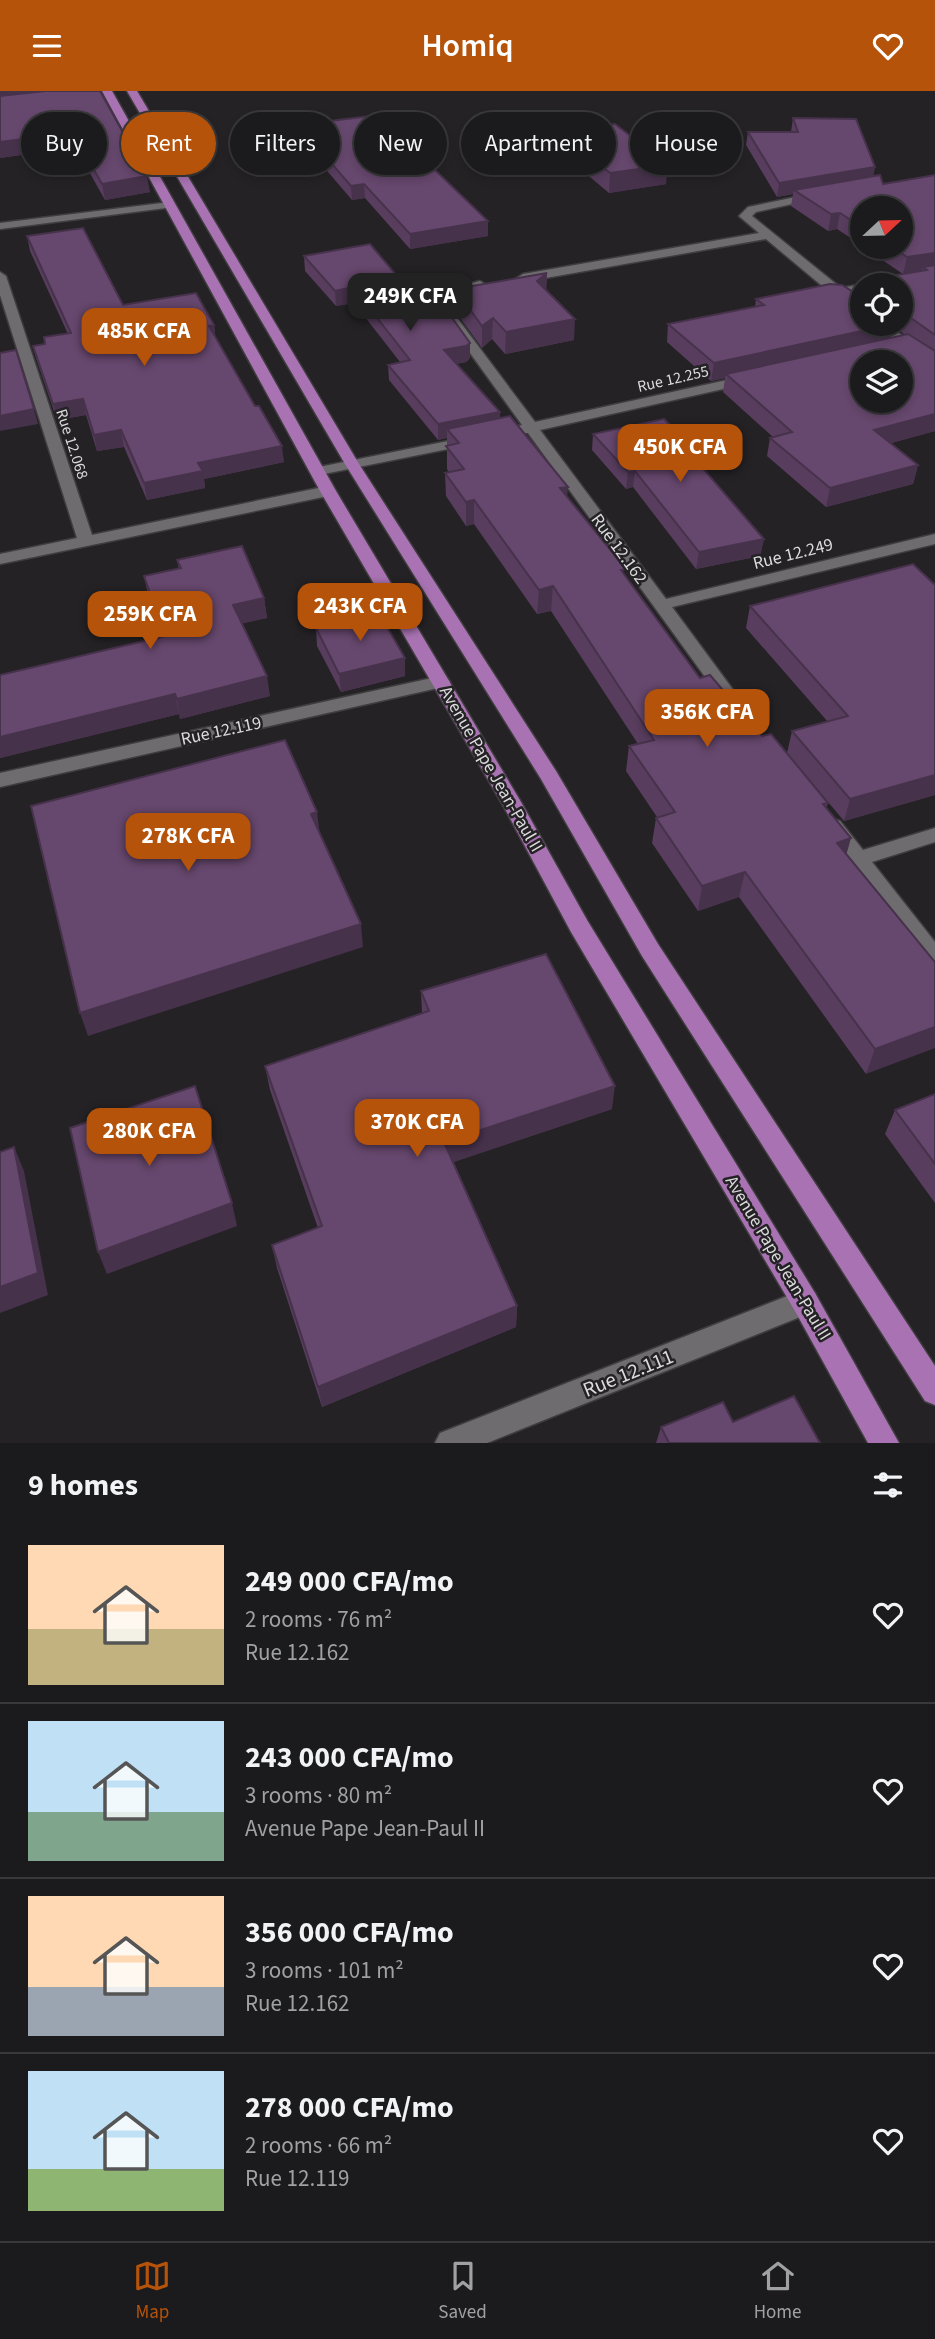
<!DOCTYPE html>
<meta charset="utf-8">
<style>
:root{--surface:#1b1a1c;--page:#282729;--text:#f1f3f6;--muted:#a0a1a3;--line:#39383b;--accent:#b45309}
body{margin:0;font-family:"Source Sans 3",sans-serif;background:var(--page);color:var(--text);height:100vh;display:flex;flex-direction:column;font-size:26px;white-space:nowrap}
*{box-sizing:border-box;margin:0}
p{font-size:23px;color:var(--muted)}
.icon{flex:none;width:38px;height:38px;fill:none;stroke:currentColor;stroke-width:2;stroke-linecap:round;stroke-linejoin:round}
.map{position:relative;height:1352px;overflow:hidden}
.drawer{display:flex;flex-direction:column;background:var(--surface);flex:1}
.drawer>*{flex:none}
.banner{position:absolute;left:21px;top:21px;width:894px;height:63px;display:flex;gap:14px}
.needle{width:46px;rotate:68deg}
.buttons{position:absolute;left:850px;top:105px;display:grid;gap:14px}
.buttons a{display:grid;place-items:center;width:63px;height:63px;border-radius:50%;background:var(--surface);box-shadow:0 4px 10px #0003,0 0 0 2px var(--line);font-size:35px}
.price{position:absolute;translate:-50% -60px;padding:0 16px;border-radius:14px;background:var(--accent);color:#fff;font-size:23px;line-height:46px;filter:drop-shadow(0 2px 4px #0008)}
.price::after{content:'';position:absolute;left:50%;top:42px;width:21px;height:16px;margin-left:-10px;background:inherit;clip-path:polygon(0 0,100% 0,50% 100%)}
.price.current{background:#222;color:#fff}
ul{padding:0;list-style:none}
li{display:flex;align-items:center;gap:21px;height:175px;padding:0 28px}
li+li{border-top:2px solid var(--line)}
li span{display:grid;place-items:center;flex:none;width:196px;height:140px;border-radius:0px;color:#555}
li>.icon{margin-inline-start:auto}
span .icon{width:84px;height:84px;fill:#fffc;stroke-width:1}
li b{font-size:30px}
h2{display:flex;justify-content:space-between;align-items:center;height:84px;padding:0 28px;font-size:30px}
.chip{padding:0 24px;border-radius:32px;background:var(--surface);box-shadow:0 4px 10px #0003,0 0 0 2px var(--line);font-size:24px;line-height:63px}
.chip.current{background:var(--accent);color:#fff}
header{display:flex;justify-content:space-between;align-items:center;height:91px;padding:0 28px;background:var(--accent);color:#fff;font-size:32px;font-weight:600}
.tab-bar{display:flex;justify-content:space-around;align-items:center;height:98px;border-top:2px solid var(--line);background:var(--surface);font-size:19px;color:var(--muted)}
.tab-bar a{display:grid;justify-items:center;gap:4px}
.tab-bar .current{color:var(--accent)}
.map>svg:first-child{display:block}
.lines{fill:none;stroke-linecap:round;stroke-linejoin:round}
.minor-casing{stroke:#3f3d3f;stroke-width:3}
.primary-casing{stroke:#3f3d3f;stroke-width:3}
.minor{fill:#6f6c6f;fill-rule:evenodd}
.primary{fill:#a973b3;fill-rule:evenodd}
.wall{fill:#583d5e;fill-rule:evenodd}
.shaded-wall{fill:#47324c}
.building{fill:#66476d;stroke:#47324c;stroke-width:2;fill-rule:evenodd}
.labels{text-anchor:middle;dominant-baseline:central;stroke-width:5;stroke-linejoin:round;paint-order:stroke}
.far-street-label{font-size:16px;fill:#dbdadc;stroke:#242225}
.street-label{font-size:18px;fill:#dbdadc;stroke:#242225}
.near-street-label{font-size:21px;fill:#dbdadc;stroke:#242225}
</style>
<header><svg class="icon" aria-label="menu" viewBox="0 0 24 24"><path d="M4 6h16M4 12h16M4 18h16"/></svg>Homiq<svg class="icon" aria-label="heart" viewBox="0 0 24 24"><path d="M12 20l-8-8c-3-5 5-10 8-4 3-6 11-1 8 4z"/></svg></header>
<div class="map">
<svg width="935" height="1352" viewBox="0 0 935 1352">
<rect width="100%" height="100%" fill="#242225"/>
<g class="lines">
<!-- minor casing -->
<g class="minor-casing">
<g id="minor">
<path d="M815,102L819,103V107L756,121L752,125L841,197L863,193L867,194H863V201L848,203L863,215V225L833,204L766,148L523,191L517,187L523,183L759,142L739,125L748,116Z"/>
<path d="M170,111L174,112V116L0,138V132Z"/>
<path d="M0,181L6,185L92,444L328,395L336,400L328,405L0,473V463L77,447L0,204Z"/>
<path d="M480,190L486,194L484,197L452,205L446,212L535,331L750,284L757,288L750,292L540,339L666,508L935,443V453L672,516L748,619L746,623H732L528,342H515V336L522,334L434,212L444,199Z"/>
<path d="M872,233H886L935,268V278Z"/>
<path d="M473,345L480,349L478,352L319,384L312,380L319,376Z"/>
<path d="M441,585L447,587L450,591L447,595L0,696V682Z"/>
<path d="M833,728L840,730L863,759L935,737V751L872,771L935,851V876L927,873L826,740L823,735L826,730Z"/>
<path d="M805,1198L815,1202L819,1211L815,1220L487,1352H435L440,1342Z"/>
</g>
</g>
<!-- primary casing -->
<g class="primary-casing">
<g id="primary">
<path d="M102,0H112L336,400L521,711L587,829L815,1202L899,1352H868L795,1220L571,841L504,716L320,400Z"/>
<path d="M127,0H137L359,373L556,680L658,853L935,1275V1314L925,1310L642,865L541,688L345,373Z"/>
</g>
</g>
<!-- minor -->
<use href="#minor" class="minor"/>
<!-- primary -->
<use href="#primary" class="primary"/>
</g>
<!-- wall -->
<g class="wall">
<path d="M100,0L150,101L105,109L78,61L50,64L49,60L0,67Z"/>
<path d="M793,27L875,76L873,85L883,93L935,84V340L891,352L918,374L913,393L826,416L767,365L770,347L773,346L723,301L725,287L711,290L667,251L668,233L755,216L756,208L859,205L862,190L903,183L863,156H901L863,117V155L837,138L828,140L791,115L793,103L777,106L746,54L748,41H791ZM863,194H901V233H863ZM894,235L905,244L891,247Z"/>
<path d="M298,34L488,145L410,158L365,107L352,109L299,47Z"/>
<path d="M559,40L666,93L609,102L558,59Z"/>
<path d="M27,145L123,214L214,234L215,245L284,371L204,388L205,397L147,409L124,356L97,360L86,324L57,329L37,270L33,255L45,253L68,243L30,160Z"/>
<path d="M304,165L419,211L470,267L466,271L456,273L500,327L567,406L700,587L762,645L828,712L826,717L847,763L935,871L866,983L739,806L698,820L652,752L656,727L657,726L626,680L629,655L638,653L551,520L537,523L474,433L466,435L446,405L445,382L449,381L447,378V347L438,349L389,289L388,274L400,271L354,212L336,215L305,180Z"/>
<path d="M547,182L546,200L574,249L505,263L492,248L482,257L455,220V198Z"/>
<path d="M593,343L700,374L764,448L760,465L696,478L633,396L626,398L592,359Z"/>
<path d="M177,469L264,507L267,527L242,532L270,605L180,628L179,623L0,667V584L162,546L148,504L144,485L179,478Z"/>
<path d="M935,494V704L844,730L787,662L792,640L828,631L746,537L750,515Z"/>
<path d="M316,537L405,567V585L341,601L317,555Z"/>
<path d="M421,900L612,1018L453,1071L517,1215L516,1236L322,1316L277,1177L272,1154L318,1137L270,999L265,975L422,922Z"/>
<path d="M935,1003V1112L885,1043L895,1019Z"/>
<path d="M733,1331L820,1352H656L661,1336Z"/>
</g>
<!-- shaded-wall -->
<g class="shaded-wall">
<path d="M0,0H84L0,9Z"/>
<path d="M46,45L49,60L0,67V51Z"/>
<path d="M75,45L78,61L50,64L47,48Z"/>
<path d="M668,74L666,93L609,102L610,82Z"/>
<path d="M875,76L872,89L794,99L793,103L777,106L779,92Z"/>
<path d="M147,85L150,101L105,109L102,93Z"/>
<path d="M364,93L365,107L352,109L351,95Z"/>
<path d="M840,122L837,138L828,140L831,123Z"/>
<path d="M488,130V145L410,158V143Z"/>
<path d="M935,162V178L923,176L922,180L903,183L907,166Z"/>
<path d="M547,182L546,203L537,190Z"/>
<path d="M353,196L354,212L336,215L335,200Z"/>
<path d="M493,227L492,248L482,257V235Z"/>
<path d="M575,228L574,249L505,263L506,241Z"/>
<path d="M894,233L890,251L726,283L725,287L711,290L714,272Z"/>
<path d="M214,234L216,249L209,235Z"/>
<path d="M470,252V267L466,271L445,275L444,259Z"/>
<path d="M83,308L86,324L57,329L53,313Z"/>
<path d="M34,318L38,333L0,340V325Z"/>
<path d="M500,321V337L447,338V347L438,349V333Z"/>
<path d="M935,323V340L870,358L874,339Z"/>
<path d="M121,339L124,356L97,360L94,344Z"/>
<path d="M282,355L284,371L204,388L205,397L147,409L144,392L198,372Z"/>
<path d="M701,365L699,381L693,366Z"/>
<path d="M918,374L913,393L826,416L830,397Z"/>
<path d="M635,380L633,396L626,398L628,381Z"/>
<path d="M568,396L566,419L560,397Z"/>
<path d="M474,409V433L466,435V411Z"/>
<path d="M764,448L760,465L696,478L699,461Z"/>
<path d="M553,495L551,520L537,523L539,499Z"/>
<path d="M264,507L267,527L236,534L233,514Z"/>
<path d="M405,567V585L341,601L339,583Z"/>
<path d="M267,585L270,605L180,628L177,608Z"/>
<path d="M175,603L179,623L0,667V646Z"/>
<path d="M935,684V704L844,730L850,708Z"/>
<path d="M317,721L320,744L311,723Z"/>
<path d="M851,747L844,772L837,752Z"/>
<path d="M745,781L739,806L698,820L702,795Z"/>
<path d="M361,833L363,856L88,945L80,922Z"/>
<path d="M935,936V957L866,983L875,958Z"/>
<path d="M615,995L612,1018L445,1074L444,1051Z"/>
<path d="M14,1056L24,1080L48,1204L0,1222V1196Z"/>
<path d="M232,1112L237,1135L107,1183L98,1161Z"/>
<path d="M517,1215L516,1236L322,1316L318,1296Z"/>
</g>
<!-- building -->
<g class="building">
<path d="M45,0H100L147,85L102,93L75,45L47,48L46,45L0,51V5Z"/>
<path d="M378,24L488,130L410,143L364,93L351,95L298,34Z"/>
<path d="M793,27L856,28L875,76L779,92L748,41H798Z"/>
<path d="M615,33L668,74L610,82L559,40Z"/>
<path d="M880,84L883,93L935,84V162L907,166L892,156H901V117H863V137L840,122L831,123L794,99Z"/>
<path d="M83,137L123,214L196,202L214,234L209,235L255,315H259L282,355L198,372L203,380L144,392L121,339L94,344L83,308L53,313L33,255L45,253L44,246L71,242L27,145Z"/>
<path d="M370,153L419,211L438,207L470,252L466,255L444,259L500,321L438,333L388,274L410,269L353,196L335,200L304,165Z"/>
<path d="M935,174V244L901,220V194H866L862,190L927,179L923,176Z"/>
<path d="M547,182L537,190L575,228L506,241L493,227L482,235L455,198Z"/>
<path d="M830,193L842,194L863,207V233H894L714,272L668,233L764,214L756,208Z"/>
<path d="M908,243L935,260V323L874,339L918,374L830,397L770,347L792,341L726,283ZM863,271H901V310H863Z"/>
<path d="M16,259L34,318L0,325V262Z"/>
<path d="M510,325L568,396L560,397L626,478L621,479L700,587L710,584L762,645L771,643L828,712L823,713L851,747L837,752L935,871V936L875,958L745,781L702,795L656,727L675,721L629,655L654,649L553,495L539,499L474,409L466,411L445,382L464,378L446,355L459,352L447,338Z"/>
<path d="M664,328L701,365L693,366L764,448L699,461L635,380L628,381L593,343Z"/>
<path d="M242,455L264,507L233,514L267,585L177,608L175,603L0,646V584L165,545L144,485L181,477L177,469Z"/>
<path d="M913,473L935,494V684L850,708L792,640L848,625L750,515Z"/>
<path d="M379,522L405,567L339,583L316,537Z"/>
<path d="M285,649L317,721L311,723L361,833L80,922L31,715Z"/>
<path d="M546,863L615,995L444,1051L517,1215L318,1296L272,1154L322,1135L265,975L429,920L421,900Z"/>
<path d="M195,995L232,1112L98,1161L70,1037Z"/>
<path d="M935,1003V1073L895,1019Z"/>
<path d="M14,1056L38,1182L0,1196V1061Z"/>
<path d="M794,1305L820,1352H669L661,1336L723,1311L733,1331Z"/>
</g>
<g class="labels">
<!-- far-street labels -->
<g class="far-street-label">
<text transform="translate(673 288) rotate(-13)">Rue 12.255</text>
<text transform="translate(72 353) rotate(72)">Rue 12.068</text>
</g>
<!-- street labels -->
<g class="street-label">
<text transform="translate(619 458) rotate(54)">Rue 12.162</text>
<text transform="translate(793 463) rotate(-14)">Rue 12.249</text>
<text transform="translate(221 640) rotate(-12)">Rue 12.119</text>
<text transform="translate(491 678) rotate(60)">Avenue Pape Jean-Paul II</text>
<text transform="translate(778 1167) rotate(59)">Avenue Pape Jean-Paul II</text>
</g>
<!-- near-street labels -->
<g class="near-street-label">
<text transform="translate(628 1282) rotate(-22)">Rue 12.111</text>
</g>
</g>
</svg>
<div class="buttons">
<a><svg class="needle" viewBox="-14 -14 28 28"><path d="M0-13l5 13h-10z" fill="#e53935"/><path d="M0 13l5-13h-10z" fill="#a0a1a3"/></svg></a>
<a><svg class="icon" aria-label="locate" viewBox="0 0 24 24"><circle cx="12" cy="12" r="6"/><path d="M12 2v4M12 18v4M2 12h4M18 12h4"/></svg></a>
<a><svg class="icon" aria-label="layers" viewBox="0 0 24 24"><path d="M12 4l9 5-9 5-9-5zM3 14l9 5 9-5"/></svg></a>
</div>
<b class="price current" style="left:410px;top:242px">249K CFA</b>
<b class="price" style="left:144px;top:277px">485K CFA</b>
<b class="price" style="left:680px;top:393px">450K CFA</b>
<b class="price" style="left:360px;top:552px">243K CFA</b>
<b class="price" style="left:150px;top:560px">259K CFA</b>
<b class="price" style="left:707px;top:658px">356K CFA</b>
<b class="price" style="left:188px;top:782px">278K CFA</b>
<b class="price" style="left:417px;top:1068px">370K CFA</b>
<b class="price" style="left:149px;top:1077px">280K CFA</b>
<div class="banner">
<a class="chip">Buy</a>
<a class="chip current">Rent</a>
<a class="chip">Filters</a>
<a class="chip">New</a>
<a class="chip">Apartment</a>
<a class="chip">House</a>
</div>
</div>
<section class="drawer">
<h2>9 homes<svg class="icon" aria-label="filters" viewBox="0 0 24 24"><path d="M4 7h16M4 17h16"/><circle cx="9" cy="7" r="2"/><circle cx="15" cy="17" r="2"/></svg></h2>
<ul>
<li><span style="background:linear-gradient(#ffd9b3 60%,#c2b280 0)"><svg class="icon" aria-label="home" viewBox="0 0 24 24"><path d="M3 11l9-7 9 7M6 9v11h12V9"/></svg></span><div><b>249 000 CFA/mo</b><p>2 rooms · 76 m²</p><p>Rue 12.162</p></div><svg class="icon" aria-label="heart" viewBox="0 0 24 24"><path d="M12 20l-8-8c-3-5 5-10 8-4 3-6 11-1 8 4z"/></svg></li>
<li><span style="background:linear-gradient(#bfe0f5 65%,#7fa58c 0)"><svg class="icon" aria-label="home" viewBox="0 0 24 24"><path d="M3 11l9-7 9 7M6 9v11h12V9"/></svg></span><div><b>243 000 CFA/mo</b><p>3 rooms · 80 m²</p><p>Avenue Pape Jean-Paul II</p></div><svg class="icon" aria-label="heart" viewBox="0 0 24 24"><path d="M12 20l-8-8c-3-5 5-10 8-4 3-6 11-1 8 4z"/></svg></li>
<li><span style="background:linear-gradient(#ffd9b3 65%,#9aa5b1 0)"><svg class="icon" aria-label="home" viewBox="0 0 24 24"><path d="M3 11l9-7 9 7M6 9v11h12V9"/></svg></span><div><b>356 000 CFA/mo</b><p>3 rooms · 101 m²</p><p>Rue 12.162</p></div><svg class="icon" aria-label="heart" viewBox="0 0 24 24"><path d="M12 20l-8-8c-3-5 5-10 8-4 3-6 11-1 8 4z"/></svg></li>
<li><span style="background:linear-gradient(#bfe0f5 70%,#8fb573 0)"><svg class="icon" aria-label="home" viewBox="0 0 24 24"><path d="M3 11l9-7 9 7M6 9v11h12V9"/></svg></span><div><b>278 000 CFA/mo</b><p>2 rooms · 66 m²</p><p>Rue 12.119</p></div><svg class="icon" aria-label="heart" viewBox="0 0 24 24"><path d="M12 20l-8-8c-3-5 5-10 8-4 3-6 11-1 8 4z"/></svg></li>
</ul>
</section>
<nav class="tab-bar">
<a class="current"><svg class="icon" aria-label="map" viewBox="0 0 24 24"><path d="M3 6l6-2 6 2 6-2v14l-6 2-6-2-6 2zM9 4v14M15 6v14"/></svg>Map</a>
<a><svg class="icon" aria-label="saved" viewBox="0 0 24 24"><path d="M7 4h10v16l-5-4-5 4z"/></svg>Saved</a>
<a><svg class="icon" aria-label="home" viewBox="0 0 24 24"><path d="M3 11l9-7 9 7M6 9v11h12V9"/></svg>Home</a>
</nav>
